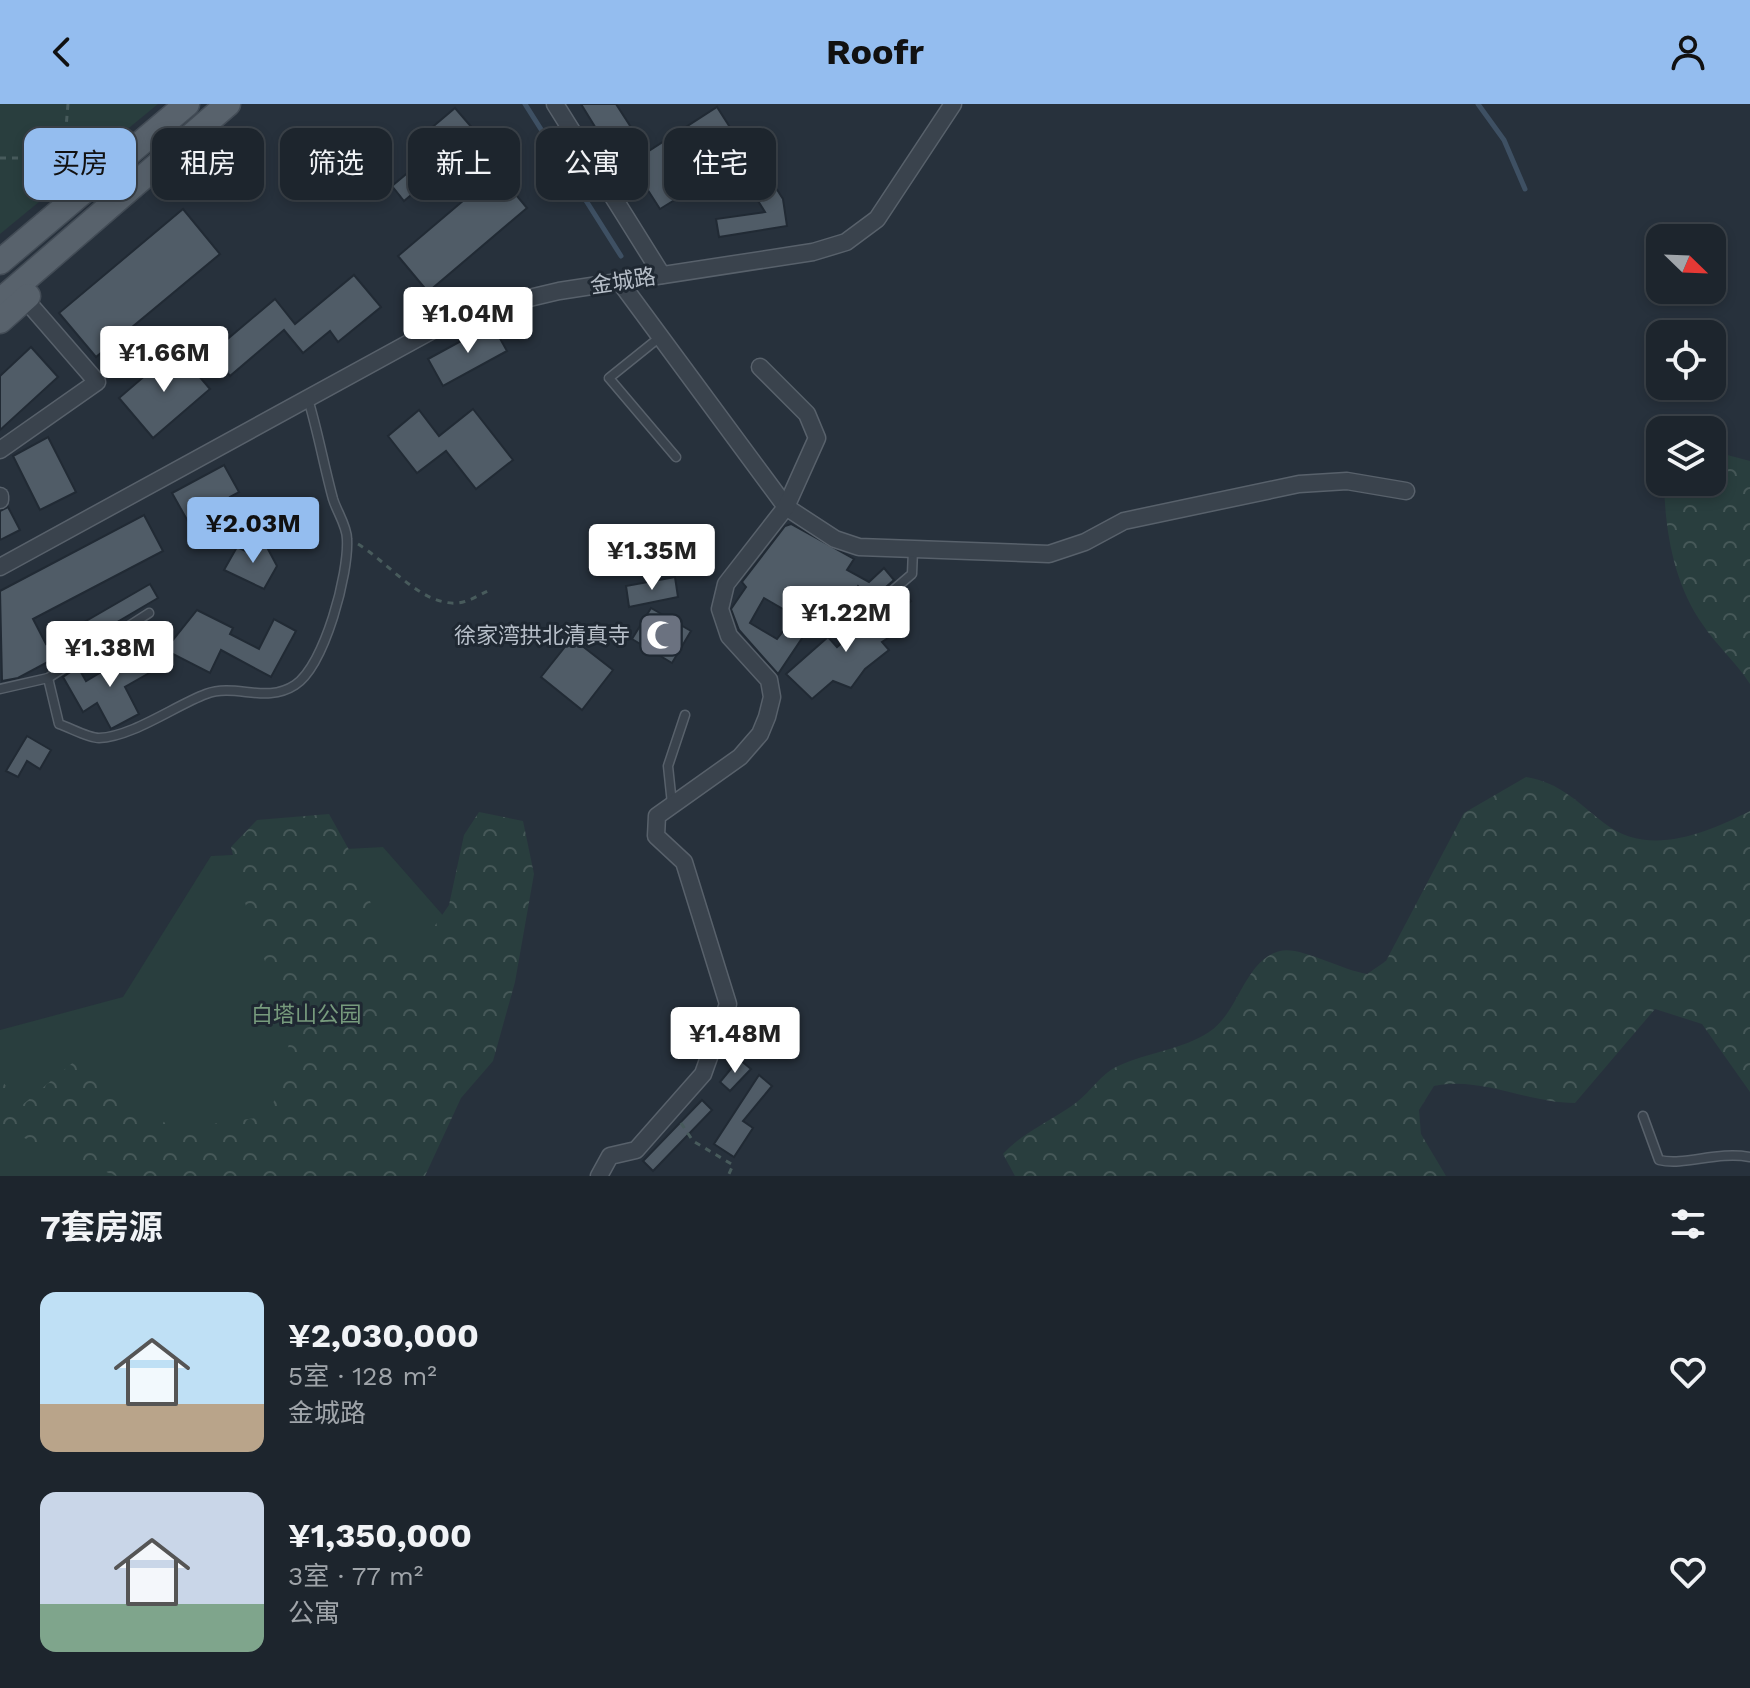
<!DOCTYPE html>
<html lang="zh">
<meta charset="utf-8">
<style>
:root{--surface:#1d252d;--page:#252d35;--text:#f1f3f6;--muted:#a0a5aa;--line:#3b4249;--accent:#94bdef}
body{margin:0;font-family:"Work Sans","Noto Sans SC",sans-serif;background:var(--page);color:var(--text);height:100vh;display:flex;flex-direction:column;font-size:30px;white-space:nowrap}
*{box-sizing:border-box;margin:0}
p{font-size:26px;color:var(--muted)}
.icon{flex:none;width:44px;height:44px;fill:none;stroke:currentColor;stroke-width:2;stroke-linecap:round;stroke-linejoin:round}
.map{position:relative;height:1072px;overflow:hidden}
.side{display:flex;flex-direction:column;background:var(--surface);flex:1}
.side>*{flex:none}
.guide{position:absolute;left:24px;top:24px;width:800px;height:72px;display:flex;gap:16px}
.needle{width:52px;rotate:113deg}
.buttons{position:absolute;left:1646px;top:120px;display:grid;gap:16px}
.buttons a{display:grid;place-items:center;width:80px;height:80px;border-radius:16px;background:var(--surface);box-shadow:0 4px 12px #0003,0 0 0 2px var(--line);font-size:40px}
.price{position:absolute;translate:-50% -68px;padding:0 18px;border-radius:8px;background:#fff;color:#222;font-size:26px;line-height:52px;filter:drop-shadow(0 2px 4px #0008)}
.price::after{content:'';position:absolute;left:50%;top:48px;width:24px;height:18px;margin-left:-12px;background:inherit;clip-path:polygon(0 0,100% 0,50% 100%)}
.price.selected{background:var(--accent);color:#111}
ul{padding:0;list-style:none}
li{display:flex;align-items:center;gap:24px;height:200px;padding:0 40px}
li span{display:grid;place-items:center;flex:none;width:224px;height:160px;border-radius:16px;color:#555}
li>.icon{margin-inline-start:auto}
span .icon{width:96px;height:96px;fill:#fffc;stroke-width:1}
li b{font-size:34px}
h2{display:flex;justify-content:space-between;align-items:center;height:96px;padding:0 40px;font-size:34px}
.chip{padding:0 28px;border-radius:16px;background:var(--surface);box-shadow:0 4px 12px #0003,0 0 0 2px var(--line);font-size:28px;line-height:72px}
.chip.selected{background:var(--accent);color:#111}
header{display:flex;justify-content:space-between;align-items:center;height:104px;padding:0 40px;background:var(--accent);color:#111;font-size:36px;font-weight:700}
.map>svg:first-child{display:block}
.green{fill:#293e3e}
.forest{fill:url(#forest-crowns)}
.lines{fill:none;stroke-linecap:round;stroke-linejoin:round}
.stream{stroke:#3e5063;stroke-width:5}
.building{fill:#505c67;stroke:#212a34;stroke-width:2;fill-rule:evenodd}
.service-casing{stroke:#58616b;stroke-width:11}
.minor-casing{stroke:#58616b;stroke-width:19}
.primary-casing{stroke:#434c56;stroke-width:27}
.path{stroke:#485b5c;stroke-width:3;stroke-dasharray:6 6;stroke-linecap:butt}
.service{stroke:#3a434d;stroke-width:8}
.minor{stroke:#3a434d;stroke-width:16}
.primary{stroke:#58626c;stroke-width:24}
.labels{text-anchor:middle;dominant-baseline:central;stroke-width:6;stroke-linejoin:round;paint-order:stroke}
.street-label{font-size:22px;fill:#b6bec8;stroke:#1f2832}
.poi-label{font-size:22px;fill:#b6bec8;stroke:#1f2832;text-anchor:end}
.park-label{font-size:22px;fill:#779b7d;stroke:#1f2832}
</style>
<header><svg class="icon" aria-label="back" viewBox="0 0 24 24"><path d="M15 5l-7 7 7 7"/></svg>Roofr<svg class="icon" aria-label="person" viewBox="0 0 24 24"><circle cx="12" cy="8" r="4"/><path d="M4 21q1-7 8-7t8 7"/></svg></header>
<div class="map">
<svg width="1750" height="1072" viewBox="0 0 1750 1072">
<defs>
<pattern id="forest-crowns" width="20" height="18" patternUnits="userSpaceOnUse" patternTransform="scale(2)"><rect width="20" height="18" fill="#293e3e"/><path d="M2 6a3 3 0 1 1 6 0M12 15a3 3 0 1 1 6 0" fill="none" stroke="#465858"/></pattern>
</defs>
<rect width="100%" height="100%" fill="#27313c"/>
<!-- green -->
<g class="green">
<path d="M0,0H158L0,130Z"/>
<path d="M383,743L512,890L408,1057L415,1072H0V926L123,893L211,752Z"/>
</g>
<!-- forest -->
<g class="forest">
<path d="M1712,347L1750,357V580C1736,558 1717,542 1703,521C1674,480 1665,428 1664,378H1712Z"/>
<path d="M1526,673C1561,679 1577,698 1604,719C1648,754 1707,729 1750,707V988L1702,920L1655,905L1575,999C1527,999 1481,972 1434,982L1419,1006L1421,1030L1446,1072H1015L1003,1050C1024,1027 1052,1017 1077,998C1091,987 1102,969 1118,962C1146,949 1184,945 1209,928C1239,909 1244,856 1280,847C1300,842 1341,866 1367,870L1386,857L1464,709Z"/>
<path d="M479,708L523,717L534,770L515,878L493,957L461,994L425,1072H116L0,1024V974L21,1002L76,956L111,988L176,1025L270,1012L292,928L250,818L231,743L257,716L329,710L362,769L385,849L418,846L449,801L464,731Z"/>
</g>
<g class="lines">
<!-- stream -->
<g class="stream">
<path d="M525,0L621,152"/>
<path d="M1478,0L1504,36L1525,85"/>
</g>
</g>
<!-- building -->
<g class="building">
<path d="M581,0H616L647,48L717,3L740,39L745,35L783,95L787,122L719,133L716,115L765,108L718,33L665,67L681,92L660,105L622,46L613,52Z"/>
<path d="M455,4L480,33L404,97L392,82L423,56L410,42Z"/>
<path d="M497,68L527,104L428,188L398,152Z"/>
<path d="M183,105L220,150L96,253L59,209Z"/>
<path d="M354,171L381,203L338,238L330,227L303,249L284,226L230,272L211,249L275,195L295,220Z"/>
<path d="M492,220L507,247L443,282L428,255Z"/>
<path d="M31,243L58,273L0,326V272Z"/>
<path d="M176,245L210,285L153,334L119,294Z"/>
<path d="M473,305L513,356L476,385L446,347L417,369L388,332L419,306L439,332Z"/>
<path d="M48,333L76,388L40,406L13,352Z"/>
<path d="M224,361L239,388L230,393L241,414L221,425L217,419L195,430L172,389Z"/>
<path d="M8,403L20,426L0,436V407Z"/>
<path d="M144,411L163,447L33,515L46,540L150,480L158,494L68,547L71,551L56,561L53,555L18,574L2,577L0,487Z"/>
<path d="M791,420L854,455L847,466L869,478L884,464L894,476L871,496L858,482L846,500L831,491L778,570L739,526L731,505L746,483L742,478L785,422ZM764,494L795,512L777,535L750,519Z"/>
<path d="M261,432L277,462L264,485L224,466L237,443L252,450Z"/>
<path d="M675,473L678,493L629,503L626,482Z"/>
<path d="M903,487L911,497L879,523L888,534L882,538L889,546L865,565L851,584L833,577L812,595L786,570L828,533L837,543Z"/>
<path d="M651,504L691,527L672,559L632,535Z"/>
<path d="M197,506L233,524L230,530L259,545L274,515L296,527L271,573L221,546L210,569L165,546Z"/>
<path d="M572,534L613,566L582,606L541,573Z"/>
<path d="M138,546L151,568L125,583L139,610L111,625L97,599L83,608L63,573L78,563L86,577Z"/>
<path d="M27,632L51,646L40,665L27,657L18,673L6,667Z"/>
<path d="M739,955L751,965L730,987L720,978Z"/>
<path d="M759,971L772,982L743,1017L753,1024L734,1053L714,1040Z"/>
<path d="M702,996L712,1006L653,1067L643,1057Z"/>
</g>
<g class="lines">
<!-- service casing -->
<g class="service-casing">
<g id="service">
<path d="M660,233L609,274L676,353"/>
<path d="M841,531L912,470L913,446"/>
<path d="M48,574L59,620C71,624 88,634 99,634C132,633 176,601 206,590C236,579 266,600 295,581C325,561 349,469 347,435C347,422 337,408 333,395C324,362 318,328 308,295"/>
<path d="M0,585L48,574L149,509"/>
<path d="M672,700L668,662L685,611"/>
<path d="M1643,1012L1659,1056C1686,1062 1716,1047 1750,1053"/>
</g>
</g>
<!-- minor casing -->
<g class="minor-casing">
<g id="minor">
<path d="M555,0L662,171"/>
<path d="M620,178L786,403L835,435L859,443L1049,450L1085,438L1124,417L1299,380L1347,377L1406,387"/>
<path d="M0,346L97,278L25,195"/>
<path d="M0,392V396"/>
<path d="M0,463L462,210L559,187L813,148L846,138L877,115L953,0"/>
<path d="M599,1072L610,1052L636,1046L703,970L728,900L684,758L656,732L657,712L740,653L760,630L767,613L772,593L769,576L729,532L720,505L726,480L786,403L817,334L807,310L760,263"/>
</g>
</g>
<!-- primary casing -->
<g class="primary-casing">
<g id="primary">
<path d="M0,158L187,0"/>
<path d="M0,197L228,0"/>
<path d="M0,217L28,192"/>
</g>
</g>
<!-- path -->
<g class="path">
<path d="M68,0L63,60L72,73"/>
<path d="M0,54H64"/>
<path d="M358,440C388,458 421,502 458,499C468,498 479,491 488,487"/>
<path d="M681,1019L693,1037L733,1061L728,1072"/>
</g>
<!-- service -->
<use href="#service" class="service"/>
<!-- minor -->
<use href="#minor" class="minor"/>
<!-- primary -->
<use href="#primary" class="primary"/>
</g>
<!-- icons -->
<defs>
<g id="mosque-square" transform="scale(2.3)"><rect x="-9" y="-9" width="18" height="18" rx="4" fill="#6b7280" stroke="#1f2832"/><path d="M3.5-4.9A6 6 0 1 0 3.5 4.9A5 5 0 1 1 3.5-4.9Z" fill="#fff"/></g>
</defs>
<g fill-rule="evenodd">
<use href="#mosque-square" x="661" y="531"/>
</g>
<g class="labels">
<!-- street labels -->
<g class="street-label">
<text transform="translate(623 177) rotate(-9)">金城路</text>
</g>
<!-- poi labels -->
<g class="poi-label">
<text x="630" y="531">徐家湾拱北清真寺</text>
</g>
<!-- park labels -->
<g class="park-label">
<text x="306" y="910">白塔山公园</text>
</g>
</g>
</svg>
<div class="buttons">
<a><svg class="needle" viewBox="-14 -14 28 28"><path d="M0-13l5 13h-10z" fill="#e53935"/><path d="M0 13l5-13h-10z" fill="#a0a5aa"/></svg></a>
<a><svg class="icon" aria-label="locate" viewBox="0 0 24 24"><circle cx="12" cy="12" r="6"/><path d="M12 2v4M12 18v4M2 12h4M18 12h4"/></svg></a>
<a><svg class="icon" aria-label="layers" viewBox="0 0 24 24"><path d="M12 4l9 5-9 5-9-5zM3 14l9 5 9-5"/></svg></a>
</div>
<b class="price" style="left:468px;top:251px">¥1.04M</b>
<b class="price" style="left:164px;top:290px">¥1.66M</b>
<b class="price selected" style="left:253px;top:461px">¥2.03M</b>
<b class="price" style="left:652px;top:488px">¥1.35M</b>
<b class="price" style="left:846px;top:550px">¥1.22M</b>
<b class="price" style="left:110px;top:585px">¥1.38M</b>
<b class="price" style="left:735px;top:971px">¥1.48M</b>
<div class="guide">
<a class="chip selected">买房</a>
<a class="chip">租房</a>
<a class="chip">筛选</a>
<a class="chip">新上</a>
<a class="chip">公寓</a>
<a class="chip">住宅</a>
</div>
</div>
<section class="side">
<h2>7套房源<svg class="icon" aria-label="filters" viewBox="0 0 24 24"><path d="M4 7h16M4 17h16"/><circle cx="9" cy="7" r="2"/><circle cx="15" cy="17" r="2"/></svg></h2>
<ul>
<li><span style="background:linear-gradient(#bfe0f5 70%,#b9a48a 0)"><svg class="icon" aria-label="home" viewBox="0 0 24 24"><path d="M3 11l9-7 9 7M6 9v11h12V9"/></svg></span><div><b>¥2,030,000</b><p>5室 · 128 m²</p><p>金城路</p></div><svg class="icon" aria-label="heart" viewBox="0 0 24 24"><path d="M12 20l-8-8c-3-5 5-10 8-4 3-6 11-1 8 4z"/></svg></li>
<li><span style="background:linear-gradient(#c9d6e8 70%,#7fa58c 0)"><svg class="icon" aria-label="home" viewBox="0 0 24 24"><path d="M3 11l9-7 9 7M6 9v11h12V9"/></svg></span><div><b>¥1,350,000</b><p>3室 · 77 m²</p><p>公寓</p></div><svg class="icon" aria-label="heart" viewBox="0 0 24 24"><path d="M12 20l-8-8c-3-5 5-10 8-4 3-6 11-1 8 4z"/></svg></li>
</ul>
</section>
